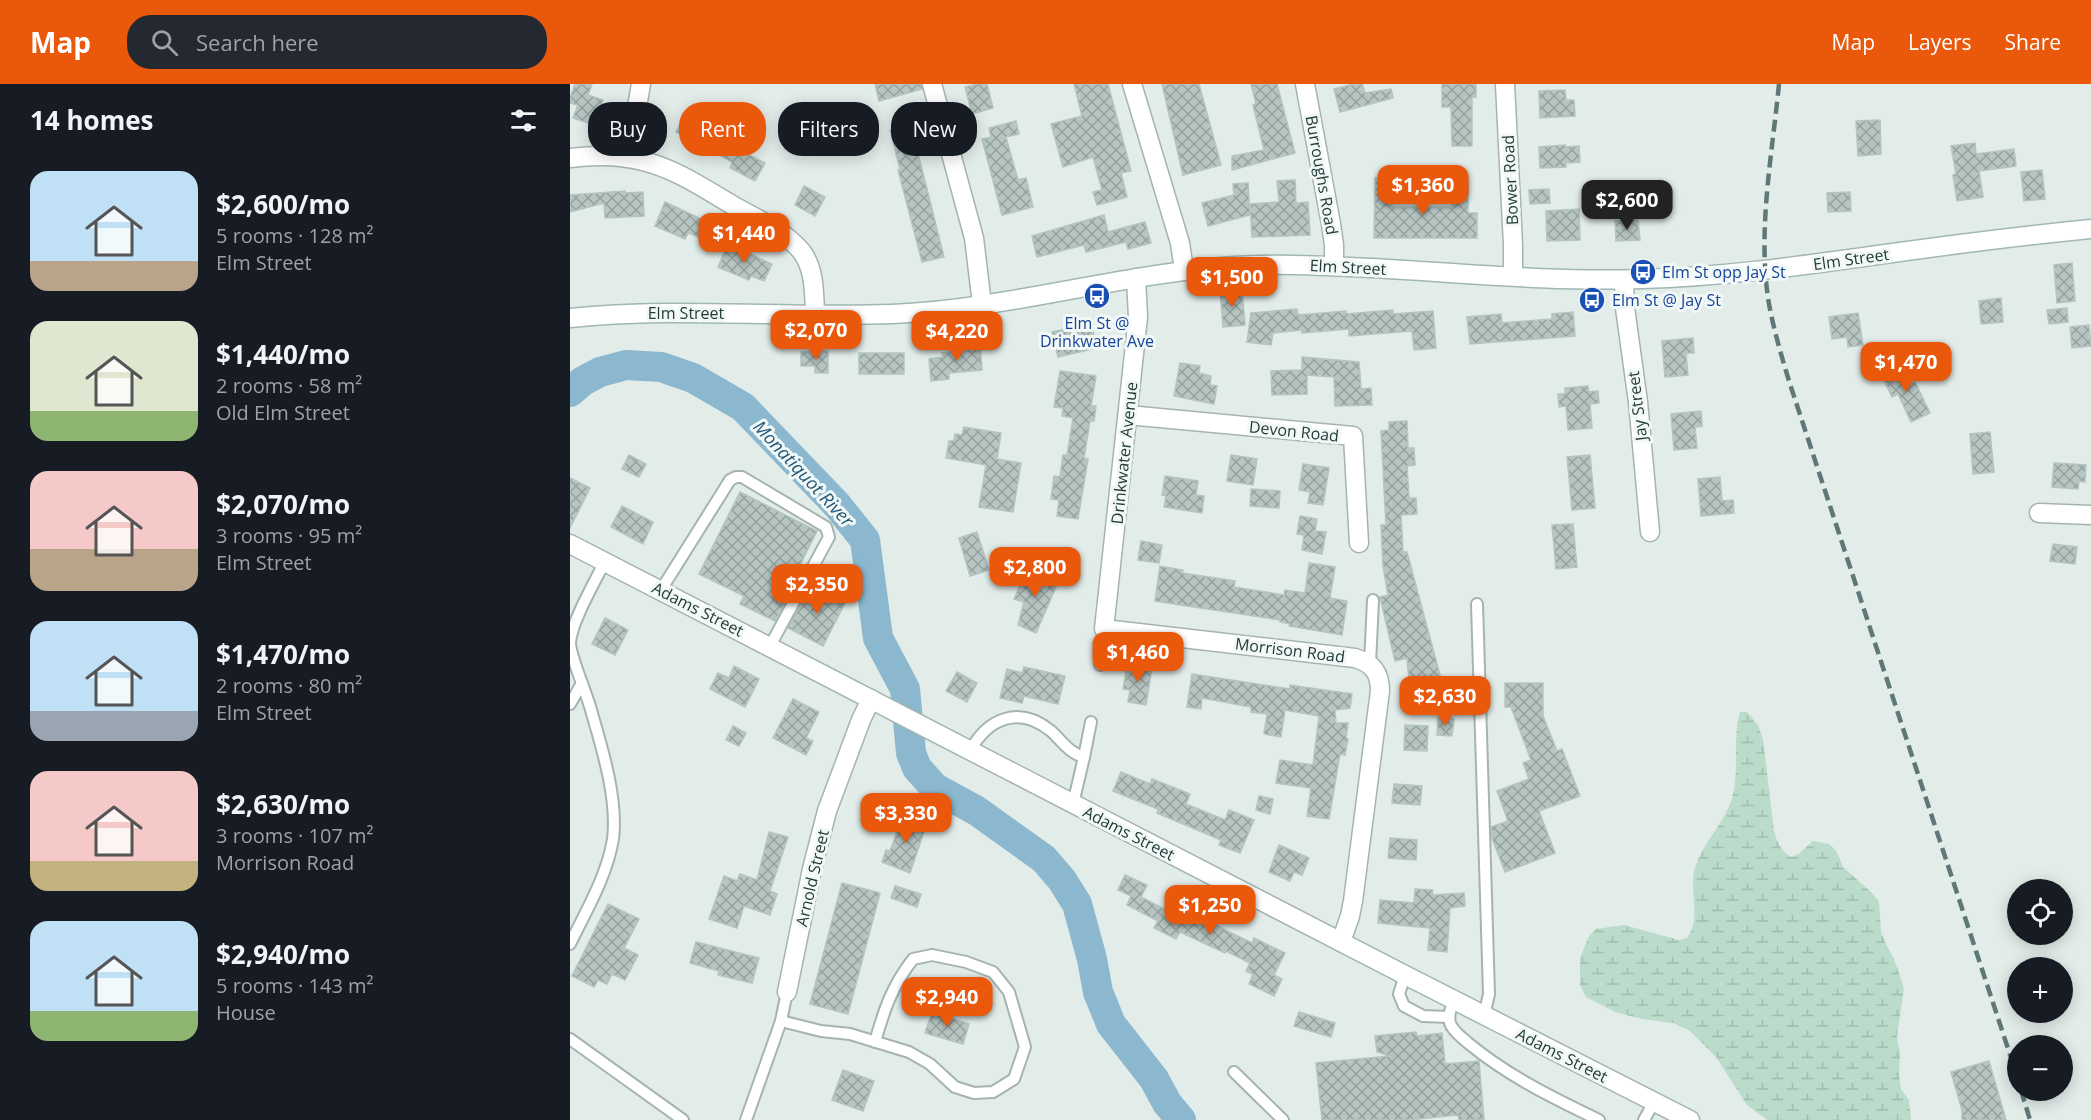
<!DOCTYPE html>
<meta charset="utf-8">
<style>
:root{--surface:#171b24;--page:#242831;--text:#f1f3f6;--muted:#9ea1a6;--accent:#ea580c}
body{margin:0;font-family:"Open Sans",sans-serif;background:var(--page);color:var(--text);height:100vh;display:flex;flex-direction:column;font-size:22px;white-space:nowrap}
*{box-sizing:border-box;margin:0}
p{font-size:20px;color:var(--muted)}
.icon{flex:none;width:33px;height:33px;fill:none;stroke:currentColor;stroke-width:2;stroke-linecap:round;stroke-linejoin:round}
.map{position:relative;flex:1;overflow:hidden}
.sheet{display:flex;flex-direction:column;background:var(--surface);width:570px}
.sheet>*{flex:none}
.hud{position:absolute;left:18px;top:18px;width:570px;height:54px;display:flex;gap:12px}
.fabs{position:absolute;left:1437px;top:795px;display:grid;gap:12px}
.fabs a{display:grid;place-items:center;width:66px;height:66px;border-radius:50%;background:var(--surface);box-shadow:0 3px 15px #0003;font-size:30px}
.price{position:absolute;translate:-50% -51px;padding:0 14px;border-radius:12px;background:var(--accent);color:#fff;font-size:20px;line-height:39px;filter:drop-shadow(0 2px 3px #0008)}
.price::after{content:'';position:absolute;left:50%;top:36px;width:18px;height:14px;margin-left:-9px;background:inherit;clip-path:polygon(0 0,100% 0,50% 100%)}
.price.current{background:#222;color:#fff}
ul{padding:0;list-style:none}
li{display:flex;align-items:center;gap:18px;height:150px;padding:0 30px}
li span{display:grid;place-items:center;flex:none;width:168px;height:120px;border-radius:18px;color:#555}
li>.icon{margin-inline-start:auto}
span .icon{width:72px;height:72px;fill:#fffc;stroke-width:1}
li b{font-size:26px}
h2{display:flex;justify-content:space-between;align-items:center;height:72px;padding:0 30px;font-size:26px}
.pill{padding:0 21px;border-radius:24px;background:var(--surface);box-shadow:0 3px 15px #0003;font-size:21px;line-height:54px}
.pill.current{background:var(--accent);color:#fff}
header{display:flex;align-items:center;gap:36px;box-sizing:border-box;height:84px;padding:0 30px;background:var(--accent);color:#fff}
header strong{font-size:28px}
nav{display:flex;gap:33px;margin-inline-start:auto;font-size:21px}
.search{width:420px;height:54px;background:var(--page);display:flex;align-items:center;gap:15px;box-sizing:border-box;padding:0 21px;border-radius:24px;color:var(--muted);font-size:22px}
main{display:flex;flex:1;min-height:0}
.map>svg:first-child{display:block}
.wetland{fill:url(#wetland-marsh)}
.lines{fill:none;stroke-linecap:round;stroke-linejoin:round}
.river{stroke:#8bb8cf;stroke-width:30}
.building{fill:url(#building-cross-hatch);stroke:#b4c5c1;stroke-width:1.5}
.service-casing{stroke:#a5b4b1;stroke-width:14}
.minor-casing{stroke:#a5b4b1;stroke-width:21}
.tertiary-casing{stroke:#a5b4b1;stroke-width:21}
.secondary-casing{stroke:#a0b7b3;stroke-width:21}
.service{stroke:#fff;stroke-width:10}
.minor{stroke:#fff;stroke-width:18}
.tertiary{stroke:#fff;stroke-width:18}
.secondary{stroke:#fff;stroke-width:18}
.rail{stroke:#5d7876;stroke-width:4.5;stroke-dasharray:12 6;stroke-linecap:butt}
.labels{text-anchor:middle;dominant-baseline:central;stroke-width:6;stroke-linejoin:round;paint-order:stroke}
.street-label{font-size:16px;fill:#223c3a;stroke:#f2f8f6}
.transit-label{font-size:16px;fill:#164399;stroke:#f2f8f6;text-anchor:start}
.water-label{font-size:18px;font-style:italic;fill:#1e5777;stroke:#f2f8f6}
</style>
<header>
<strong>Map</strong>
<div class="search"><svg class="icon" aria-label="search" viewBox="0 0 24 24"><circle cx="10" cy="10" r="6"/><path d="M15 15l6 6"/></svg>Search here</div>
<nav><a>Map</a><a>Layers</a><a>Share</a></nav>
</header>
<main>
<section class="sheet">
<h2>14 homes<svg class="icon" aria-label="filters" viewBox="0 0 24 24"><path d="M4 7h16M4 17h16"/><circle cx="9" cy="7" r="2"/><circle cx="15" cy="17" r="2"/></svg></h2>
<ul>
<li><span style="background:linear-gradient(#bfe0f5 75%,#b9a48a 0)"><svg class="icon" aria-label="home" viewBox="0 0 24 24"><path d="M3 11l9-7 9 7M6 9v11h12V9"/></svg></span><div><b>$2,600/mo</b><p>5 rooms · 128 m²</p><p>Elm Street</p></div></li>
<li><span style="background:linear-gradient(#dfe7d0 75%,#8fb573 0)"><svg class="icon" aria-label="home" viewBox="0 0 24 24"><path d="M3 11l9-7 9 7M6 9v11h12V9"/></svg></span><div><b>$1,440/mo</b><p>2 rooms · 58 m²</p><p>Old Elm Street</p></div></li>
<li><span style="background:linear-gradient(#f6c9c9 65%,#b9a48a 0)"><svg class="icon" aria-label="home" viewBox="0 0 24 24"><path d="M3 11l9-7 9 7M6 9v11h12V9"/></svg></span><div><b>$2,070/mo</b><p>3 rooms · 95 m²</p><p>Elm Street</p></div></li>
<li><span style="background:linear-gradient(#bfe0f5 75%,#9aa5b1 0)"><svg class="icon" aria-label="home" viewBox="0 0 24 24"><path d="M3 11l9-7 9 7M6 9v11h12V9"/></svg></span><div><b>$1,470/mo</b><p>2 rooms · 80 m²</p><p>Elm Street</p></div></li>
<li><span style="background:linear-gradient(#f6c9c9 75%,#c2b280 0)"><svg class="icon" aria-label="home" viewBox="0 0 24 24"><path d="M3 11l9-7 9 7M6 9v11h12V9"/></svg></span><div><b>$2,630/mo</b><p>3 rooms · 107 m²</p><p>Morrison Road</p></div></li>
<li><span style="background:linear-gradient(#bfe0f5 75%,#8fb573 0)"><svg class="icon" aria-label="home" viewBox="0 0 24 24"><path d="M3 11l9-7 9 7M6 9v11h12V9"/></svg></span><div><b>$2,940/mo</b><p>5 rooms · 143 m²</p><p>House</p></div></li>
</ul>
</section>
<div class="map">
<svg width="1521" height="1036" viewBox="0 0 1521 1036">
<defs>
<pattern id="wetland-marsh" width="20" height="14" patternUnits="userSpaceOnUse" patternTransform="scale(1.5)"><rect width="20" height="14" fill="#bbdcca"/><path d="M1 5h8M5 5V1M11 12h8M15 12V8" fill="none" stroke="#a0beae"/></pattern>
<pattern id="building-cross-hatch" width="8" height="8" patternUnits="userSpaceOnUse" patternTransform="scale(1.5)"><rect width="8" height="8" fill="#b7c6c3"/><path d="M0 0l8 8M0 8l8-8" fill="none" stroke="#94a29f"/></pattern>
</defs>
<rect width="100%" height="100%" fill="#e2ece9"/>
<!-- wetland -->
<path class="wetland" d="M1170,628H1177L1188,641L1193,655L1204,747C1207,758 1211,768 1222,773L1230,769L1243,757L1259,760L1267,768L1273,783L1302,809L1309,818L1311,848L1316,860L1324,875L1334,904L1327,953L1330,969L1329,990L1331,1005L1339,1016L1341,1036H1197L1177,1021L1146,973L1120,947L1103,939L1072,935L1045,928L1016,913L1010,901V874L1019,852L1026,845L1054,841L1109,856L1117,854C1131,836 1120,809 1124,788C1130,761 1154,741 1162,714C1170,686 1162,656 1170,628Z"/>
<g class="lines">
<!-- river -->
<path class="river" d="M0,308L13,297L30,288L56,281L91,283L123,294L173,323L267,421L295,456L308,554L335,605L341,669L347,684L365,704L407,727L474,775L492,796L507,820L522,875L528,908L541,940L584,995L597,1019L611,1036"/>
</g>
<!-- building -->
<g class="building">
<path d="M5,0H22L18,11L33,16L24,41L3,34L8,21L0,19V14Z"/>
<path d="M305,0H351L352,5L309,17Z"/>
<path d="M407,0H417L423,24L402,30L395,3Z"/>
<path d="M504,0H538L561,87L551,89L557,113L527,121L523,108L532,106L523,73L493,83L481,40L512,32Z"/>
<path d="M592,0H629L651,81L613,91Z"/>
<path d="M681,0H707L725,69L662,86V72L694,66L683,21L686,20Z"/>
<path d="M784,0H792L795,9L821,5L823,14L770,28L764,5Z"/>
<path d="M872,0H906V13H902V62H882L881,23H872Z"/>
<path d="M995,6L996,16H1004L1005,32L970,34L969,7Z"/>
<path d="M118,25L153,43L147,54L195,79L185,97L160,84L162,78L106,48Z"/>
<path d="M1310,36L1311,70L1288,72L1286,37Z"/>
<path d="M446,37L449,50L436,53L448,96L456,94L463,123L432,131L412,55L421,53L419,44Z"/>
<path d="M341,41L374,173L352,178L328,86L330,85L320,46Z"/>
<path d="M1405,59L1406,70L1444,65L1446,82L1409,87L1413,113L1387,117L1383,91L1386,90L1381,62Z"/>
<path d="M995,61V63L1009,62L1010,78L996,79V83L970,84L969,63Z"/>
<path d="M1472,86L1475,115L1454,117L1451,88Z"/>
<path d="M805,94H822V123H882V98H898V129H907V154H804Z"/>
<path d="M725,96L726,119L738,118L740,151L682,153L680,120L709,118L707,97Z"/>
<path d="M678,99L680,131L638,142L632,119L664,111L663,100Z"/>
<path d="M234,102L255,113L245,132L225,121Z"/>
<path d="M979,105L980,119L960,120L959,106Z"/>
<path d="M55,107V109L73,108L74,132L35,134L34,119L0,128V111Z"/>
<path d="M1280,108L1281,127L1258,128L1257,109Z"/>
<path d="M95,118L138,138L131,154L118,149L115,155L85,142Z"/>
<path d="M1009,125L1010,156L977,157L976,127Z"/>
<path d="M534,131L538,148L575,138L581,159L558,165L556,158L516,168L514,161L467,173L462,152Z"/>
<path d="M1068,136L1070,156L1046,157L1045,137Z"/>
<path d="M158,160L202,180L194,197L181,192L179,196L148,183Z"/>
<path d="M1502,179L1505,217L1487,219L1484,181Z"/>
<path d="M672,205L675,241L653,243L650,207Z"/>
<path d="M1431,214L1433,238L1411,240L1409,217Z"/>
<path d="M1497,224L1498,238L1479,240L1477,226Z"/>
<path d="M727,225L728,231L776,227V230L823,226V230L863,227L866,264L844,266L842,247L779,252V245L732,249V246L703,249L701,261L677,258L681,229Z"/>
<path d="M1003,228L1005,252L900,260L897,233L931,230L932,239L982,235V230Z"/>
<path d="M1288,229L1293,261L1278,263L1277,253L1262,255L1259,233Z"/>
<path d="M521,239L527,264L488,273L482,248Z"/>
<path d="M1519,241L1521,262L1502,264L1500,243Z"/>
<path d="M1123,254L1124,269H1116L1118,291L1095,293L1092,257Z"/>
<path d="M410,258L412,286L379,289V295L361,297L359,275L373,273L372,269L395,266V260Z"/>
<path d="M258,267V289H245V282H231V268Z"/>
<rect x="289" y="269" width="45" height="21"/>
<path d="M732,273L789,278L791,305L801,304L802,321L765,322L764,293L737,291V310L702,311L701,287L732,286Z"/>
<path d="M610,279L630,282L629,289L641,292L640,301L647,302L644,320L604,312Z"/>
<path d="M1330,280L1340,301L1345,298L1360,329L1341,338L1328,310L1322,313L1311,290Z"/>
<path d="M490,287L526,292L521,322H526L524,337H520L514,374L518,375L508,435L487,432L489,416L481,415L484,392L490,393L493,371H497L503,334L492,332L493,324L484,323Z"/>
<path d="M1018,302L1019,308L1028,307L1029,319L1020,320L1022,344L998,346L996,322L989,323L988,310H995V304Z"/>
<path d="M1131,327L1132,342L1125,343L1127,364L1104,366L1101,330Z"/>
<path d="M837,337L838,364H844L845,381L837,382L839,414H846L847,430L831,431L833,468H837L871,595L859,594L861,616L841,618L837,574L825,577L810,513L818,511L813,482L811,441H816L811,347L819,346V338Z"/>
<path d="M394,343L431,349L427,375L451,379L443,428L409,423L416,381L376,374L379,357H384L385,350L392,351Z"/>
<path d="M1420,348L1424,388L1403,390L1400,350Z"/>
<path d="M59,371L76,380L69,393L52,385Z"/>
<path d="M661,371L687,375L683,401L657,397Z"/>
<path d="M1020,371L1025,424L1002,426L997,373Z"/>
<path d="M1484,379L1516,381L1515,398L1509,397L1508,405L1482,403Z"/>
<path d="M733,380L759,384L753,421L738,419L740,408L729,406Z"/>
<path d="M595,392L628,397L626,411L634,412L632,429L594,423L596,412L592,411Z"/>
<path d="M1150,393L1152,417L1163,416L1164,429L1131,432L1128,395Z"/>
<path d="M0,394L20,404L0,444Z"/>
<path d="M681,405L710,407L709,424L680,422Z"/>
<path d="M170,408L247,447L225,491L229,493L205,537L170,520L174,512L129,490Z"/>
<path d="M52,422L83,438L73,460L41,443Z"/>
<path d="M730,432L747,435L745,447L756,448L752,470L732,466L734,451L727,450Z"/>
<path d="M1003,440L1007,483L986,485L982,441Z"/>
<path d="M407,448L419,486L400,492L389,454Z"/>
<path d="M571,457L592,461L589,479L568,476Z"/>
<path d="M1483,460L1507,463L1505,480L1480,477Z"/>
<path d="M739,479L765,483L760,514L777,517L772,551L719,542L720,540L710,538V536L585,517L590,482L613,486L612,489L665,497L664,503L714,511L715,506L735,509Z"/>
<path d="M458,483L489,496L466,549L448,541L454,518L444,515Z"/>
<path d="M242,500L276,517L253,562L218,544Z"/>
<path d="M35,534L58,546L45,571L22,560Z"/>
<path d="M557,580L582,584L576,621L558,618L560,606L553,605Z"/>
<path d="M164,582L189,595L175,623L140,605L148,589L159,594Z"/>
<path d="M454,583L495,592L488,620L454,612L452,619L430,614L437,585L452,589Z"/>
<path d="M387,588L407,599L397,618L376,607Z"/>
<path d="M622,590L720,605V601L782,610L780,624L765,626L766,639H778L776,654L778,655L775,671L770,670L759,735L737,732L741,704L706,699L710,676L743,681L749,632L715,626L711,653L694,650L697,630L681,628V623L632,614L631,625L617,623Z"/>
<path d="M935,599H973V632L987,667L992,665L1010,712L969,727L985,769L935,788L922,754L921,743L938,737L927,707L959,695L953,679L961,676L941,623H935Z"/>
<path d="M223,615L249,628L236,654L243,657L236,671L203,654Z"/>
<path d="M868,634L884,635L882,652L867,651Z"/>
<path d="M835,641L858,642L857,667L834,666Z"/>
<path d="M163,642L176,649L169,662L156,656Z"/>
<path d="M551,688L580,700L582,695L620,710L616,720L655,736L659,726L684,736L670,769L649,761L651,756L587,729L588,725L543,707Z"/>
<path d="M824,700L852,702L850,721L822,719Z"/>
<path d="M689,712L703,715L700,730L686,726Z"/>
<path d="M333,731L357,739L340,789L312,778L316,766L320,767Z"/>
<path d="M199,748L218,753L200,807L207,810L200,831L174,822L167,844L139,835L154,792L167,797L170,790L187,796Z"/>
<path d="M820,754L847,756L846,776L818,774Z"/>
<path d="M709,761L739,774L732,791L724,788L720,797L699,788Z"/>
<path d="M555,791L577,801L571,813L594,825L598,818L682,859L684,854L715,869L704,891L712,895L704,912L679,900L683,890L676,887L680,879L656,867L655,869L610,848L606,855L584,844L588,837L557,821L561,812L548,806Z"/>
<path d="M272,799L310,809L278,930L240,920Z"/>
<path d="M325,802L351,810L347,823L321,814Z"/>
<path d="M845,805L863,806L862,811L894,809L895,822L880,824L877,868L858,866L860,844L808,839L810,816L844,819Z"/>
<path d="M38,820L69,835L54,864L68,871L55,896L42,890L37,900L28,896L24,903L2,892Z"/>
<path d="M126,858L189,874L182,899L148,891L149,887L120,879Z"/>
<path d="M362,928L399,940L393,960L355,949Z"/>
<path d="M729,928L765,939L761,953L724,942Z"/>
<path d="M846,948L847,952L872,949L875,980L909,977L914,1036H889L888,1031L838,1036H752L746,979L820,972L807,968L805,952Z"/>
<path d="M1419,977L1436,1036H1392V1026L1381,988Z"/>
<path d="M273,986L304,997L293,1027L262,1016Z"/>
</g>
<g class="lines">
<!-- service casing -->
<g class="service-casing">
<g id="service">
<path d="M91,506L160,396L166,393H172L256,443L259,453L200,562"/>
<path d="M907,520L919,910L914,932"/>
<path d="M800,580L803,516"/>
<path d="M530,581L534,545"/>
<path d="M0,620L12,599"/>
<path d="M400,667C418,634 449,621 481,647C492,657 499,669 514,673L521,638"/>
<path d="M503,720L514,673"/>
<path d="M0,860C16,827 37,792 43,755C48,715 32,664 21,626C16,607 2,577 0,560C0,540 26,496 35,477"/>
<path d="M835,891L829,910L834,922L853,932L879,933"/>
<path d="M885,917C881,923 878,931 880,939C883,948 892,953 898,959C938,992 983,1014 1029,1036"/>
<path d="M211,937L251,947L280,950L339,968L360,980L385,1003L404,1009L423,1008L444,995L455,963L439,908L423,888L396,878L362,871L343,875C322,902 314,926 305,958"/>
<path d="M0,955L113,1036"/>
<path d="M664,988L713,1036"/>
<path d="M176,1036L211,937L217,908"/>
<path d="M1074,1036L1084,1018"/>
</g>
</g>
<!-- minor casing -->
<g class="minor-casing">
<g id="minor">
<path d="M362,0L404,154L412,220"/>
<path d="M562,0L610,159L614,186"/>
<path d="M735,0L761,140L764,161V182"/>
<path d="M935,0L943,161V192"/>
<path d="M0,74C24,71 50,71 73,77C106,85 135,105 164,122C187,135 215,147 232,168C245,186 244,209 245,230"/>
<path d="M58,74L71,0"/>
<path d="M566,194L568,233L534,545L785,574C802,579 810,588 810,607L783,817L780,832L771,858"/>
<path d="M1054,196L1055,224L1068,318L1080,448"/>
<path d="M558,331L783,352L789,459"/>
<path d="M1469,429L1521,431"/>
<path d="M217,908L242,785L257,727L291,636L301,615"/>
</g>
</g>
<!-- tertiary casing -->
<g class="tertiary-casing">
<path id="tertiary" d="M0,460L835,891L1120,1036"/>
</g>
<!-- secondary casing -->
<g class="secondary-casing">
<path id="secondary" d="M0,234C107,223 215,234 322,230C438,225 549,190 664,182C710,179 757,182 802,184C892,189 982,198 1071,195C1151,193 1229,182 1308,171C1379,161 1450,152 1521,145"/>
</g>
<!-- service -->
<use href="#service" class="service"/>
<!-- minor -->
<use href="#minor" class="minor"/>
<!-- tertiary -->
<use href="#tertiary" class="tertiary"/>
<!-- secondary -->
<use href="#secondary" class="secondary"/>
<!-- rail -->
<g class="rail">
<path d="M1209,0C1202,72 1187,148 1199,220C1204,247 1212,274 1220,300L1448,995"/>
<path d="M1451,1006L1460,1036"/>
</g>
</g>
<!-- icons -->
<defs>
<g id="bus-disc" transform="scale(1.35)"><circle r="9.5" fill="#1a4fb4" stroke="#f2f8f6"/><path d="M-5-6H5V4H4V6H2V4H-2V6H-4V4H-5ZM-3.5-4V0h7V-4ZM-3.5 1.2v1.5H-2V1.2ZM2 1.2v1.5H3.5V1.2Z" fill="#fff"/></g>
</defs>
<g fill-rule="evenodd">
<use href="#bus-disc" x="1073" y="188"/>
<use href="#bus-disc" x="527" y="212"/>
<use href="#bus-disc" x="1022" y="216"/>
</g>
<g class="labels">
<!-- street labels -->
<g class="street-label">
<text transform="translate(752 91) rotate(80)">Burroughs Road</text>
<text transform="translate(940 96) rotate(-93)">Bower Road</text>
<text transform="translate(1281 175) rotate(-8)">Elm Street</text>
<text transform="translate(778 183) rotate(3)">Elm Street</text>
<text x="116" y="229">Elm Street</text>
<text transform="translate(1067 322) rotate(-97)">Jay Street</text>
<text transform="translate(724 347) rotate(6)">Devon Road</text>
<text transform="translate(554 369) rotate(-84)">Drinkwater Avenue</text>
<text transform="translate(128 525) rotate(27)">Adams Street</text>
<text transform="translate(720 566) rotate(7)">Morrison Road</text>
<text transform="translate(559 749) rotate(27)">Adams Street</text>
<text transform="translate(242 794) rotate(-77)">Arnold Street</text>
<text transform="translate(992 971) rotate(27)">Adams Street</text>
</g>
<!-- transit labels -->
<g class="transit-label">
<text x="1092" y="188">Elm St opp Jay St</text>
<text x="1042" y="216">Elm St @ Jay St</text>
<text x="527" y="239" text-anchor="middle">Elm St @<tspan x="527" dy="18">Drinkwater Ave</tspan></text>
</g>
<!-- water labels -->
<g class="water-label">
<text transform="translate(234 389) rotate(47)">Monatiquot River</text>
</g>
</g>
</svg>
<div class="fabs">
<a><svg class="icon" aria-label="locate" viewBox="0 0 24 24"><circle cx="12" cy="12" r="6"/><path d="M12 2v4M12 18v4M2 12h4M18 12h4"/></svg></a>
<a>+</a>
<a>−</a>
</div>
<b class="price" style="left:853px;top:132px">$1,360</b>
<b class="price current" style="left:1057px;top:147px">$2,600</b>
<b class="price" style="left:174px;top:180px">$1,440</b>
<b class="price" style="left:662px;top:224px">$1,500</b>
<b class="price" style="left:246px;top:277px">$2,070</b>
<b class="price" style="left:387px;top:278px">$4,220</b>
<b class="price" style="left:1336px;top:309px">$1,470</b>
<b class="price" style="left:465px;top:514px">$2,800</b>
<b class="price" style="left:247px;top:531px">$2,350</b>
<b class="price" style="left:568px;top:599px">$1,460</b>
<b class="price" style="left:875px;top:643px">$2,630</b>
<b class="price" style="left:336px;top:760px">$3,330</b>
<b class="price" style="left:640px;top:852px">$1,250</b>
<b class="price" style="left:377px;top:944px">$2,940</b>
<div class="hud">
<a class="pill">Buy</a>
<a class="pill current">Rent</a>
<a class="pill">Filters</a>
<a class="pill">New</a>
</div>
</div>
</main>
